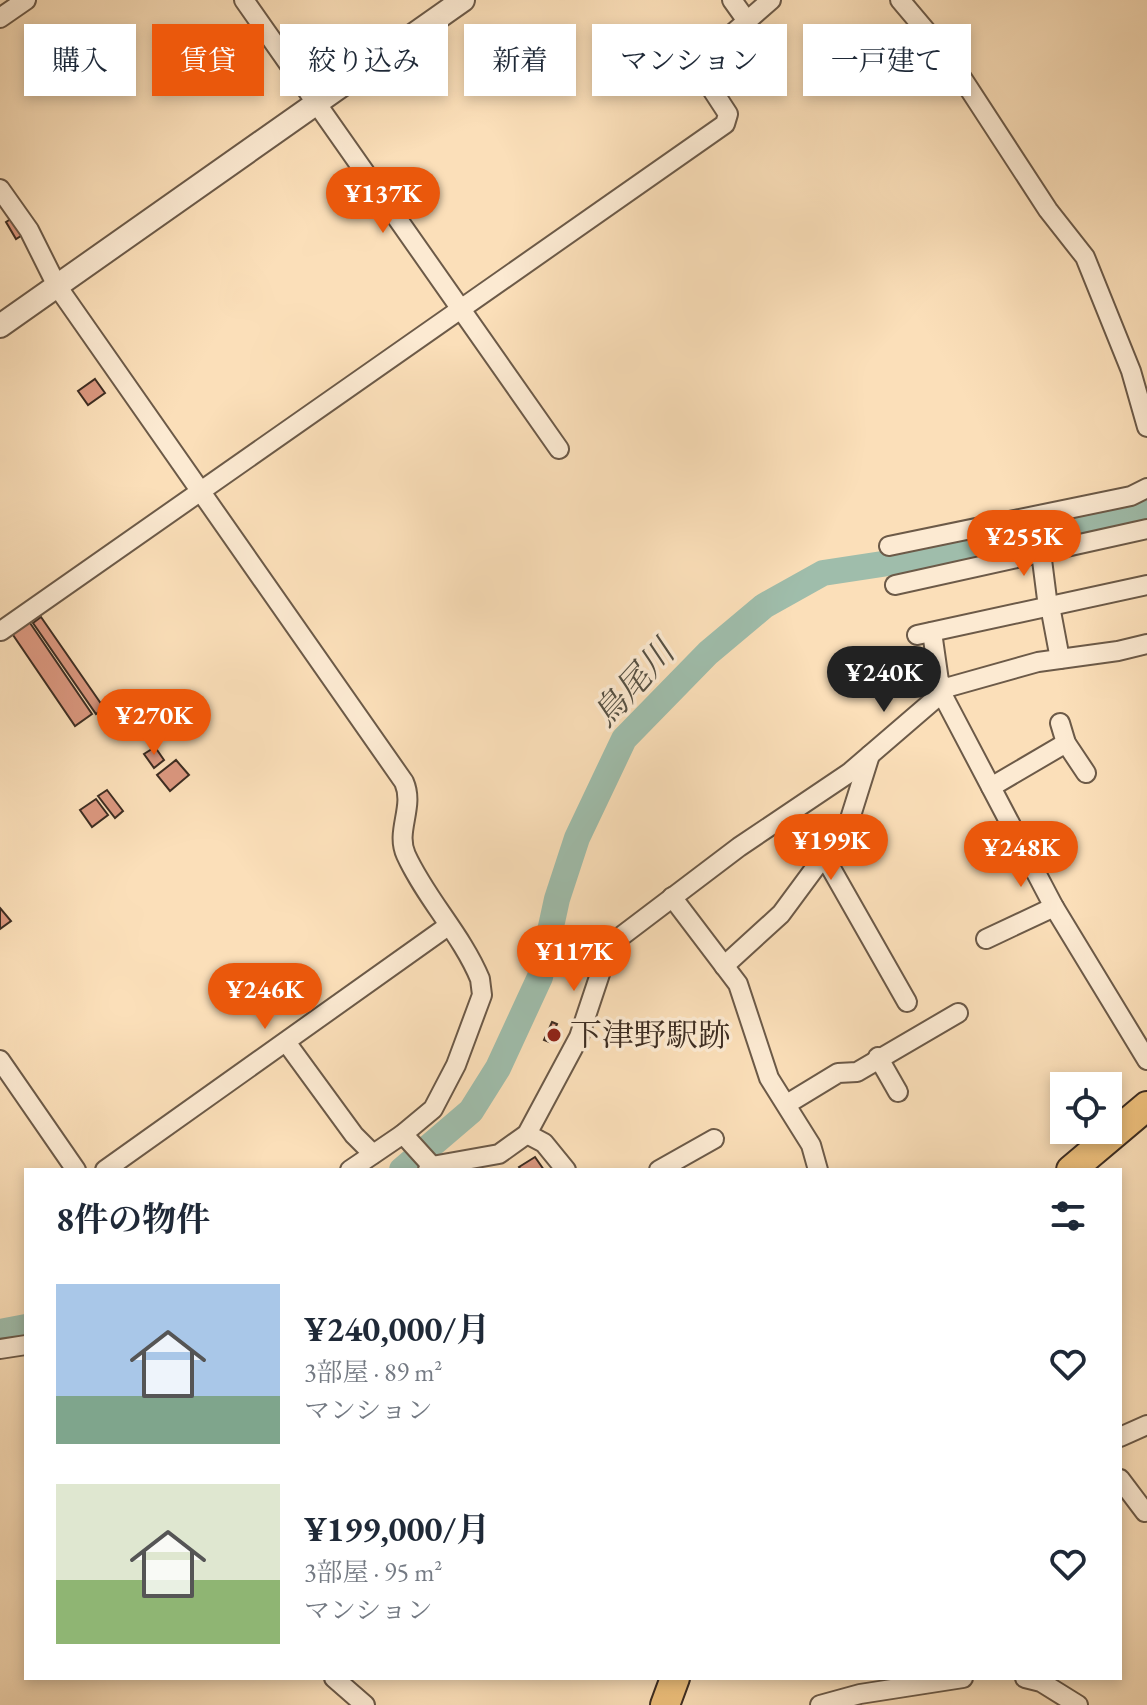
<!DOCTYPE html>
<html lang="ja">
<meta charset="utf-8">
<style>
:root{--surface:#fff;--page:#f2f2f3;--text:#1f2937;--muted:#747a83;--accent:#ea580c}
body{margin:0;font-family:"EB Garamond","Noto Serif JP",serif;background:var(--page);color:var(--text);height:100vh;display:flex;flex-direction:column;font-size:30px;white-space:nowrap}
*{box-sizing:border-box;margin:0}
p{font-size:26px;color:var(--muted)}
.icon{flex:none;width:44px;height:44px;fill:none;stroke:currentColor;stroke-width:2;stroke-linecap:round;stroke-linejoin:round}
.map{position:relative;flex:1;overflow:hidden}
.details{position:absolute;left:24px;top:1168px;width:1098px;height:512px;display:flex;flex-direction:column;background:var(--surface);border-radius:0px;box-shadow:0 4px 12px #0003}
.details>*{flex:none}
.banner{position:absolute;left:24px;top:24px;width:1100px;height:72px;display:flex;gap:16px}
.buttons{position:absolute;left:1050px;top:1072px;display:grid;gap:16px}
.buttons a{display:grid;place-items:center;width:72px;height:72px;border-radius:0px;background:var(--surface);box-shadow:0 4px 12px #0003;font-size:40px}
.price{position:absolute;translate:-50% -68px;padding:0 18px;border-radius:28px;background:var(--accent);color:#fff;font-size:26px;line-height:52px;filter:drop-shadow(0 2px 4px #0008)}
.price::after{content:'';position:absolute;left:50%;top:48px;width:24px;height:18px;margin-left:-12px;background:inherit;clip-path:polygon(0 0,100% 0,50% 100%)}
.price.current{background:#222;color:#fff}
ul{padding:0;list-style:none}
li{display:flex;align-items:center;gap:24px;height:200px;padding:0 32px}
li span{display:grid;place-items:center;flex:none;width:224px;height:160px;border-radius:0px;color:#555}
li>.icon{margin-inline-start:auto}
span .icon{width:96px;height:96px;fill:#fffc;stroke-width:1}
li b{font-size:34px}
h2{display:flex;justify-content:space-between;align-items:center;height:96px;padding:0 32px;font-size:34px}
.chip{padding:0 28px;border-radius:0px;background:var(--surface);box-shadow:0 4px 12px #0003;font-size:28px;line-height:72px}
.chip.current{background:var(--accent);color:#fff}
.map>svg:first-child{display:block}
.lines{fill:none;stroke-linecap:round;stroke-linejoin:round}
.river{stroke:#9fbdab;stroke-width:26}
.building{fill:#db977f;stroke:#3d2d22;stroke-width:2}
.minor-casing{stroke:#6c5a48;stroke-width:22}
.tertiary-casing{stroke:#6c5a48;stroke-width:26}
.primary-casing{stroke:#3d2d22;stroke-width:32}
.minor{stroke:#fcead2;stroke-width:18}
.tertiary{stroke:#fcead2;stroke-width:22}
.primary{stroke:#eec07c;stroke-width:28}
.poi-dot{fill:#8f2418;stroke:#fcead2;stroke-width:3}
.labels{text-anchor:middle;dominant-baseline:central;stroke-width:7;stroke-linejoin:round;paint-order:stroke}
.poi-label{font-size:32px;fill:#3d2d22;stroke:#fcead2;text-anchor:start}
.water-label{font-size:34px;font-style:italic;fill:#565144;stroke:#fcead2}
</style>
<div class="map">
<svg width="1147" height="1705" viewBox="0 0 1147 1705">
<rect width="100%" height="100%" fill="#fbdfb9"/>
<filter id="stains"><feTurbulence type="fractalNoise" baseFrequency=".0025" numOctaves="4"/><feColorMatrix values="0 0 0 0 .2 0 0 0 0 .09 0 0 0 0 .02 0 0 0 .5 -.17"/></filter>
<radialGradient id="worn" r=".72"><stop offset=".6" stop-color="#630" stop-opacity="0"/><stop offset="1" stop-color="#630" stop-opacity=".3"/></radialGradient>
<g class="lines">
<!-- river -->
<g class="river">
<path d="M402,1170L471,1111L498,1068L540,977L557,899L577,838L624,739L708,653L764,606L823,573L974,550L1147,513"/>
<path d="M0,1332L26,1327"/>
</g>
</g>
<!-- building -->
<g class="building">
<path d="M14,217L24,234L16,239L6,222Z"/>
<path d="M95,379L105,393L88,405L78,391Z"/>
<path d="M41,617L104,708L96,714L33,623Z"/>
<path d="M28,620L92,714L75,726L11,632Z"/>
<path d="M155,747L164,760L154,768L144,754Z"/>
<path d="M176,760L189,775L170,791L157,775Z"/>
<path d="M107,790L123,811L115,818L98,796Z"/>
<path d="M96,799L108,815L92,827L80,810Z"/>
<path d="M0,908L11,921L0,929Z"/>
<path d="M552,1022L557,1024L549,1042L544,1040Z"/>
<path d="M535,1157L544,1170H521L519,1167Z"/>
</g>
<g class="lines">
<!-- minor casing -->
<g class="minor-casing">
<g id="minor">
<path d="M244,0L559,449"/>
<path d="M732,0L747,21L771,0"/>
<path d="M900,0L949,58L1048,210L1085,257L1131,371L1147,427"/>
<path d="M0,18L26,0"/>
<path d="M0,189L29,230L57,286L404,782C415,807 395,831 406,855C426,899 462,935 480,979L482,995L456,1065L433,1109L403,1134L350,1170"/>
<path d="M889,546L1131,496L1147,488"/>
<path d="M1041,552L1048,607"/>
<path d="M895,585L1147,529"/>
<path d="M1050,606L1060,659"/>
<path d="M1,631L725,124L728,114L696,65L747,21"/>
<path d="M932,632L939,681L946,689"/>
<path d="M917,635L1147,585"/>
<path d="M941,692L1054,907L1147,1060"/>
<path d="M1060,723L1066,743L1086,773"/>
<path d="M991,787L1066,743"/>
<path d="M824,856L907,1002"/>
<path d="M672,897L738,984L769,1078L811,1145L818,1170"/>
<path d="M986,939L1054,907"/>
<path d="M724,966L781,914L849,822L870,755"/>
<path d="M286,1042L354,1135L373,1154"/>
<path d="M878,1057L898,1092"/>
<path d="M0,1060L76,1170"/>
<path d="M787,1104L838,1073L857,1072L958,1013"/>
<path d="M403,1134L432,1166"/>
<path d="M527,1134L544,1143L566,1170"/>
<path d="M105,1170L448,926"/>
<path d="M428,1170L432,1166L499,1154L527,1134L579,1037L605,959L615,941L739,847L849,773L949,687L1038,662L1118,651L1147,644"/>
<path d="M659,1170L714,1139"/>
<path d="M0,1349L26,1345"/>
<path d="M1120,1437L1147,1425"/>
<path d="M1120,1479L1145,1512"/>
<path d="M334,1678L365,1705"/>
<path d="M1025,1678L1041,1682L1078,1705"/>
<path d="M820,1705L860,1694L963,1678"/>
</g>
</g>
<!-- tertiary casing -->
<g class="tertiary-casing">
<path id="tertiary" d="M0,326L463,0"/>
</g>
<!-- primary casing -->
<g class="primary-casing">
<g id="primary">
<path d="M1071,1170L1147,1106"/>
<path d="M665,1705L675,1678"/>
</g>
</g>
<!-- minor -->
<use href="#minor" class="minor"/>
<!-- tertiary -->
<use href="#tertiary" class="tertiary"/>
<!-- primary -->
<use href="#primary" class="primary"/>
</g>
<!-- markers -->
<circle class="poi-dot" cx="554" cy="1035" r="8"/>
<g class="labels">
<!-- poi labels -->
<g class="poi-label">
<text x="570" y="1035">下津野駅跡</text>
</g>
<!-- water labels -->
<g class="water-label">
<text transform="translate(633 683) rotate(-48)">鳥尾川</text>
</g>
</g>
<rect width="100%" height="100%" filter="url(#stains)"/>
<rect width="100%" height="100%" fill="url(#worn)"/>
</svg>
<div class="buttons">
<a><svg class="icon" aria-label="locate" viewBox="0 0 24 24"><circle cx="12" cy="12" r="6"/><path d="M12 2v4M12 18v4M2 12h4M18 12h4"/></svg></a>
</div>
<b class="price" style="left:383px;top:235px">¥137K</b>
<b class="price" style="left:1024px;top:578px">¥255K</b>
<b class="price current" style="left:884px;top:714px">¥240K</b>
<b class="price" style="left:154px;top:757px">¥270K</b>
<b class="price" style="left:831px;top:882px">¥199K</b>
<b class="price" style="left:1021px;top:889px">¥248K</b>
<b class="price" style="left:574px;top:993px">¥117K</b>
<b class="price" style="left:265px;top:1031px">¥246K</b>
<div class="banner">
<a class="chip">購入</a>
<a class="chip current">賃貸</a>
<a class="chip">絞り込み</a>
<a class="chip">新着</a>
<a class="chip">マンション</a>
<a class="chip">一戸建て</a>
</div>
<section class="details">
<h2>8件の物件<svg class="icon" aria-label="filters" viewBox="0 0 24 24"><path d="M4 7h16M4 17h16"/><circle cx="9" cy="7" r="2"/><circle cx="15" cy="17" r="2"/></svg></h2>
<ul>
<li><span style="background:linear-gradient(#a9c7e8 70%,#7fa58c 0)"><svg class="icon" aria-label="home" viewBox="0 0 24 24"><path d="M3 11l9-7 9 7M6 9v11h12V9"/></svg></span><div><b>¥240,000/月</b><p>3部屋 · 89 m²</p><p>マンション</p></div><svg class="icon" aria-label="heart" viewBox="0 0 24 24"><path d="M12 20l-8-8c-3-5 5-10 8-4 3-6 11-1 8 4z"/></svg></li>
<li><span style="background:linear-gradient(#dfe7d0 60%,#8fb573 0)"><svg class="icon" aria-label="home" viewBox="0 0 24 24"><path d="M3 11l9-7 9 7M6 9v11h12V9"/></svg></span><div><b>¥199,000/月</b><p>3部屋 · 95 m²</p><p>マンション</p></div><svg class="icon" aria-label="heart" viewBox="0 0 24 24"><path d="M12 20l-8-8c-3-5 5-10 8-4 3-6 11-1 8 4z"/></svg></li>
</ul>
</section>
</div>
